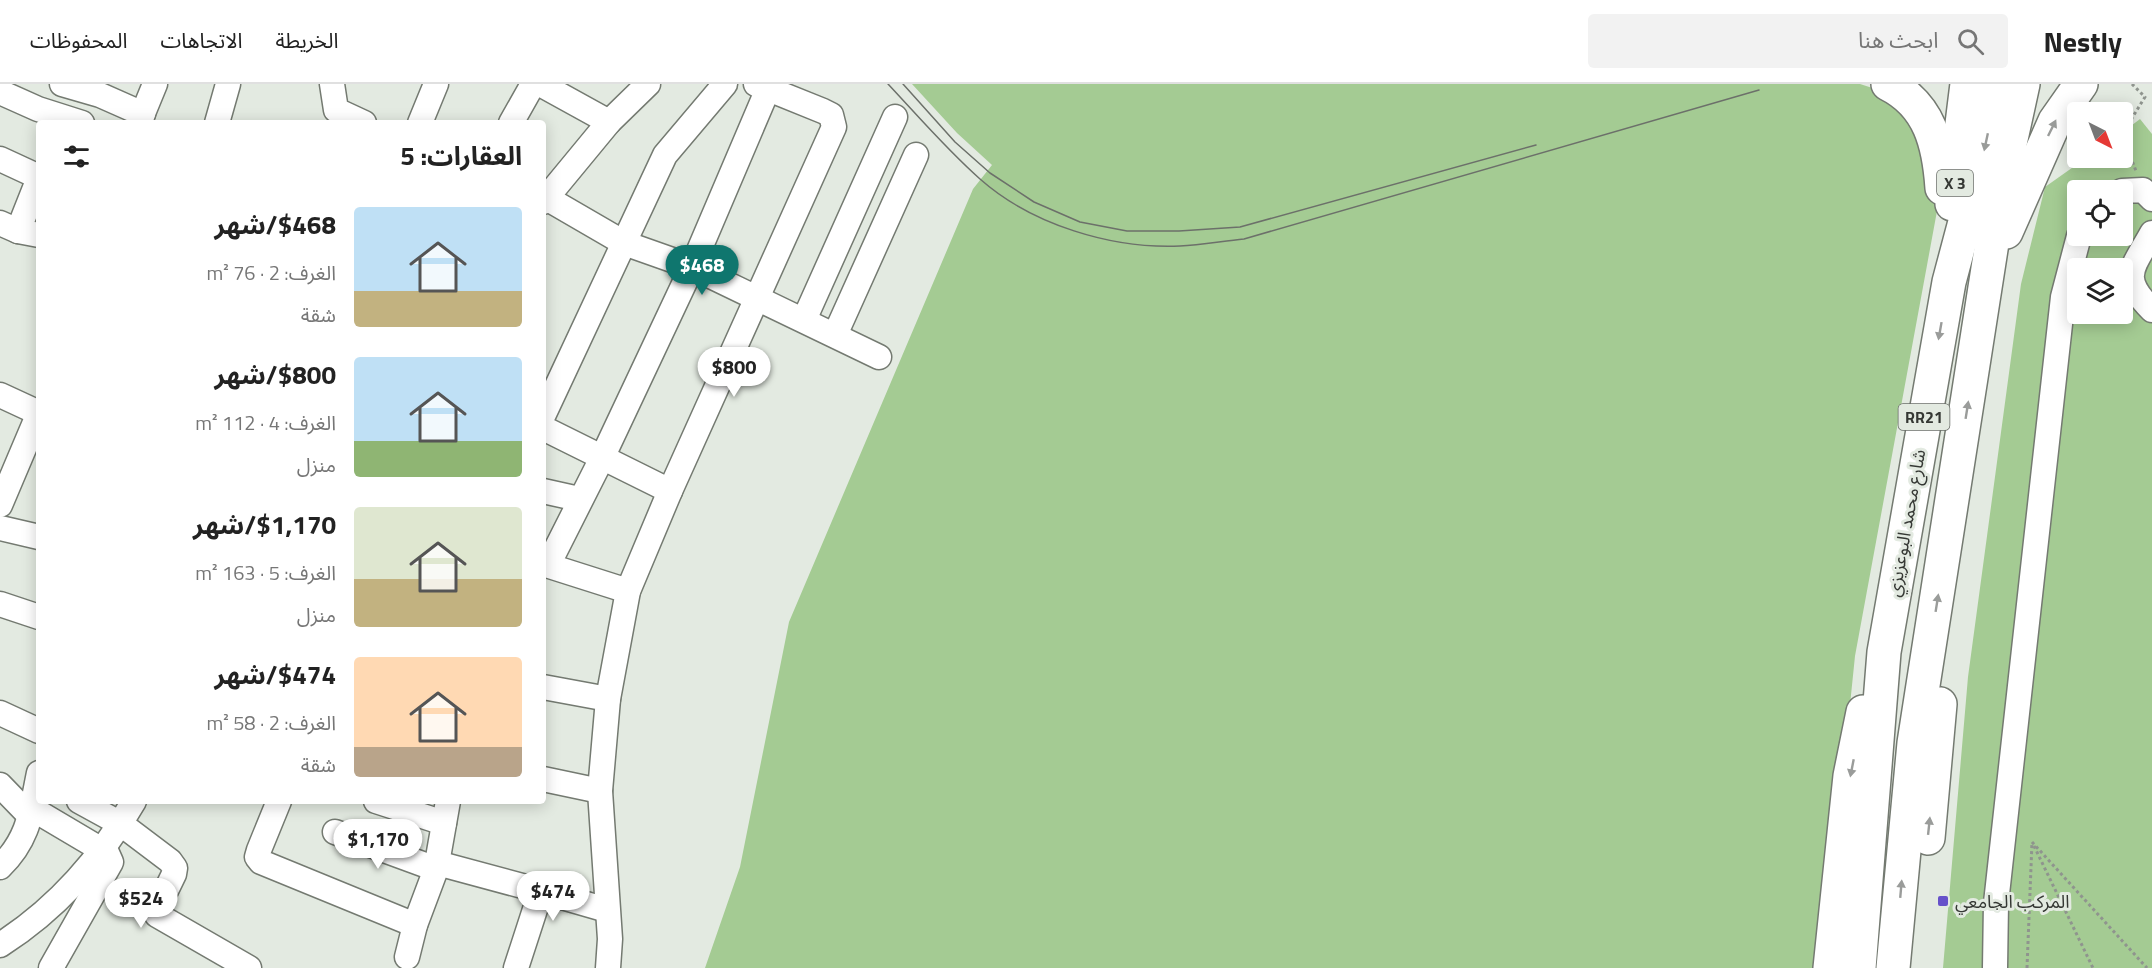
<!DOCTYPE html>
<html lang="ar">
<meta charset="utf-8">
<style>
:root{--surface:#fff;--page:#f2f2f2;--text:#222;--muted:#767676;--line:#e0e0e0;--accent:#0f766e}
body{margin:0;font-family:"Titillium Web","Noto Sans Arabic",sans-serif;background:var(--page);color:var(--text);direction:rtl;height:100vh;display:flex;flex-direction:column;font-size:22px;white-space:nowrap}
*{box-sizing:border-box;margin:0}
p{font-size:20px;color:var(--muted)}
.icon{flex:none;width:33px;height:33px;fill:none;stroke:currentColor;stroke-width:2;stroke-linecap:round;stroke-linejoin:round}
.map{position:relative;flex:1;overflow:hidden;direction:ltr}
.side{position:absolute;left:36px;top:36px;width:510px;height:684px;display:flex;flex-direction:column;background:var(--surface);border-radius:6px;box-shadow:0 3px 15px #0003;direction:rtl}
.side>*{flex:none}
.needle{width:39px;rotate:138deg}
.fabs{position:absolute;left:2067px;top:18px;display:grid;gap:12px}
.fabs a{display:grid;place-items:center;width:66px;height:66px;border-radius:6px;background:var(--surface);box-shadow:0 3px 15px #0003;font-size:30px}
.price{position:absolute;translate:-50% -51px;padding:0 14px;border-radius:21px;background:#fff;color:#222;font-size:20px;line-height:39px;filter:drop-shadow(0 2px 3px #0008)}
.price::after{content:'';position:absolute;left:50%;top:36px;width:18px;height:14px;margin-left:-9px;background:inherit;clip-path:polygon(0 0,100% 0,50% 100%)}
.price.selected{background:var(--accent);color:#fff}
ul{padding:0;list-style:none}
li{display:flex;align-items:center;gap:18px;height:150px;padding:0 24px}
li span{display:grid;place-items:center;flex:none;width:168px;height:120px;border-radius:6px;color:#555}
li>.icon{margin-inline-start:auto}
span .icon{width:72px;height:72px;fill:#fffc;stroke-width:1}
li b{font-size:26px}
h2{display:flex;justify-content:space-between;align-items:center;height:72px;padding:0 24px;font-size:26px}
header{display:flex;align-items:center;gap:36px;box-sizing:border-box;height:84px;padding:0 30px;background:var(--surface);border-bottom:2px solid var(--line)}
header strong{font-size:28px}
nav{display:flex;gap:33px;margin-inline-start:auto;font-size:21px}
.search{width:420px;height:54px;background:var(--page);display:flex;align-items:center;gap:15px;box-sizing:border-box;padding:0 21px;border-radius:6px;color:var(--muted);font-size:22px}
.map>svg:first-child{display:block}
.green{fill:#a4cb93;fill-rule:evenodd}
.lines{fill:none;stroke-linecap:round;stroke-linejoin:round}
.minor-casing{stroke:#747a71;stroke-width:27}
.highway-casing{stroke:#747a71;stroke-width:36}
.path{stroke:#8f948e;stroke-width:3;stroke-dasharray:3 3;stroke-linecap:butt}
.minor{stroke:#fff;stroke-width:24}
.highway{stroke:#fff;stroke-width:33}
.tram{stroke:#6c706a;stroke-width:1.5}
.oneway{fill:#9a9c9a}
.poi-dot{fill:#6651ca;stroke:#e3eae1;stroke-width:2}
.labels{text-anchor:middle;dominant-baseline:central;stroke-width:6;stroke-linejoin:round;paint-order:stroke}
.shield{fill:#e3eae1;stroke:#696d68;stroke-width:1.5}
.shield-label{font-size:16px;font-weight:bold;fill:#353834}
.street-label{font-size:18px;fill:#353834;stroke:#e3eae1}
.poi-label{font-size:18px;fill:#353834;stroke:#e3eae1;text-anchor:start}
</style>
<header>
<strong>Nestly</strong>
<div class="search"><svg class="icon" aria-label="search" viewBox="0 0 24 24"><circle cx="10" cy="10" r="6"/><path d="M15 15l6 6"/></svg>ابحث هنا</div>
<nav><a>الخريطة</a><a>الاتجاهات</a><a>المحفوظات</a></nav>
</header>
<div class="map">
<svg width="2152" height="884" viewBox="0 0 2152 884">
<rect width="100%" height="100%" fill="#e3eae1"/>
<!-- green -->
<g class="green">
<path d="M912,0H1860L1891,10L1939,86L1937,127L1855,572L1823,884H705L740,783L789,538L973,105L992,81L957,49Z"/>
<path d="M2140,35L2152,50V884H1943L1968,593L2021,200L2045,103L2086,74H2122L2123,48ZM2078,106H2122V152H2078ZM2078,184H2122V230H2078Z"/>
</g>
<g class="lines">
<!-- minor casing -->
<g class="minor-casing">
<g id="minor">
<path d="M62,0L100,11L143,30"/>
<path d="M332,0L336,26L364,39"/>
<path d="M540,0L609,38"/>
<path d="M0,8L38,25L82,39"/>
<path d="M139,39L155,0"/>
<path d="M217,39L228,0"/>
<path d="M420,39L436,0"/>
<path d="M511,39L533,0"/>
<path d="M0,75L39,93"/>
<path d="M2122,107L2143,106L2152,115"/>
<path d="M543,112L624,159L692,183L879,273"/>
<path d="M543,118L609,38L648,0"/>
<path d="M0,139L18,147L39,151"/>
<path d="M18,147L39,94"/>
<path d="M2152,149C2132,185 2119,193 2152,226"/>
<path d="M804,236L895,33"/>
<path d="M835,251L916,71"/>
<path d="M0,311L39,329"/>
<path d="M543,332L665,71L725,0"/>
<path d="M543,344L670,407"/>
<path d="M543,407L579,415"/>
<path d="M0,421L39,329"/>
<path d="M0,444L39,453"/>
<path d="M543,480L628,507"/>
<path d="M548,481L603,372L692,183L770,0"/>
<path d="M0,520L39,533"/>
<path d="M543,603L608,615"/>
<path d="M0,629L39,647"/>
<path d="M543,695L600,707"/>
<path d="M0,701L30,732"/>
<path d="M79,717L121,740L170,777L175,784L174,790L157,825V831L249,884"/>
<path d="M279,717L259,766L257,773L261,778L415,841"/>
<path d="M376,717L444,739"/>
<path d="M31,724L107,769L111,778L51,884"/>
<path d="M335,748L436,785"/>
<path d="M437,779L541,807"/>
<path d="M0,783C29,755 31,728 39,689"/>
<path d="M0,861C58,824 100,776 134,717"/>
<path d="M407,873L415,841L436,785L448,717"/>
<path d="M516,884L541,807L607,826"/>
<path d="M608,884L610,855L600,707L608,615L628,507L670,407L834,43L831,31L823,27L756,0"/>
<path d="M1995,884L1996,819L2063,213L2079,152"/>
</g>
</g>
<!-- highway casing -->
<g class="highway-casing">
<g id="highway">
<path d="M1888,0C1930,21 1939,61 1942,104"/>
<path d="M1952,120L1967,0"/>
<path d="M2006,148L2055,37L2081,0"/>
<path d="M1928,754L1940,620"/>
<path d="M1830,884L1850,692L1863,628"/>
<path d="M1859,884L1884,568L1949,198L1987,55L1995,0"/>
<path d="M1893,884L1914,659L2001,101L2023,0"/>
</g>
</g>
<!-- path -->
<g class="path">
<path d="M2132,0L2145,13L2132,34L2124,56L2136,87"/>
<path d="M2032,758L2147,884"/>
<path d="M2034,762L2093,884"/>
<path d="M2027,884L2032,758"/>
</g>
<!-- minor -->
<use href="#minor" class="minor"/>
<!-- highway -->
<use href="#highway" class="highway"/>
<!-- tram -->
<g class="tram">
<path d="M888,0C918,32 947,66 980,95C1032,141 1112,165 1180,162C1201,161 1223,157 1244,155L1759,6"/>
<path d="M903,0L955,58L990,89L1034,118L1080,138L1127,147H1179L1240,143L1536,61"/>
</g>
</g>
<!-- one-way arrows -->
<defs><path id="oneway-solid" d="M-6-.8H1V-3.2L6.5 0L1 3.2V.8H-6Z" transform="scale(1.5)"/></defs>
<g class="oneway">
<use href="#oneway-solid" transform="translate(2052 44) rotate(-64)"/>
<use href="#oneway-solid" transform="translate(1986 58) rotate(102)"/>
<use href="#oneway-solid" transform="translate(1940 247) rotate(100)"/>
<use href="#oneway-solid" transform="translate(1967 326) rotate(-81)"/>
<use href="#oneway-solid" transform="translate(1937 519) rotate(-81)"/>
<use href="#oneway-solid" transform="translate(1852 684) rotate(101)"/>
<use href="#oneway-solid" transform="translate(1929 742) rotate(-84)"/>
<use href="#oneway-solid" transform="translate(1901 805) rotate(-85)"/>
</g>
<!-- markers -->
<rect class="poi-dot" x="1937" y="811" width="12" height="12" rx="3"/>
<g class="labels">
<!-- shield labels -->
<g class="shield">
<rect x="1937" y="86" width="36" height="26" rx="4.5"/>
<rect x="1898.5" y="320" width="51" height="26" rx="4.5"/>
</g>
<g class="shield-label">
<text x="1955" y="99">X 3</text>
<text x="1924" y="333">RR21</text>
</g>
<!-- street labels -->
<g class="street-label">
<text transform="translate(1906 439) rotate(-80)">شارع محمد البوعزيزي</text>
</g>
<!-- poi labels -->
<g class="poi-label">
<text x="1955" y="817">المركب الجامعي</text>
</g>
</g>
</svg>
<div class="fabs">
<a><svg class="needle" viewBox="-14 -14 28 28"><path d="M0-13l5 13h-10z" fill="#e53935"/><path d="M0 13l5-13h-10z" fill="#767676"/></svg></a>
<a><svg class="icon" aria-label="locate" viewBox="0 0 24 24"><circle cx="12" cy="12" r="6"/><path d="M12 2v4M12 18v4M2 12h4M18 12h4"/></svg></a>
<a><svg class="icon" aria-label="layers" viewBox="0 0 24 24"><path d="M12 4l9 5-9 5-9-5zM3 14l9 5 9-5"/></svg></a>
</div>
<b class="price selected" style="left:702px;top:212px">$468</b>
<b class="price" style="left:734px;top:314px">$800</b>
<b class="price" style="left:378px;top:786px">$1,170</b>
<b class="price" style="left:553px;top:838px">$474</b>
<b class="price" style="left:141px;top:845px">$524</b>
<section class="side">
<h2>العقارات: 5<svg class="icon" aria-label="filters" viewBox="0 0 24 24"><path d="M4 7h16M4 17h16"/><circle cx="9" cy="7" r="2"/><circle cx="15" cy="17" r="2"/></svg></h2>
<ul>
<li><span style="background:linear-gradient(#bfe0f5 70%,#c2b280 0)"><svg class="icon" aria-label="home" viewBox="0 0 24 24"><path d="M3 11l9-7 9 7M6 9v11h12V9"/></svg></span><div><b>$468/شهر</b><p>الغرف: 2 · 76 m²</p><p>شقة</p></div></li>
<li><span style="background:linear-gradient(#bfe0f5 70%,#8fb573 0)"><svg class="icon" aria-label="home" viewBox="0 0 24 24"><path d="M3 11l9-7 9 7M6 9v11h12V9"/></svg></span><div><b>$800/شهر</b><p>الغرف: 4 · 112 m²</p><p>منزل</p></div></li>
<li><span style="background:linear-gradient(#dfe7d0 60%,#c2b280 0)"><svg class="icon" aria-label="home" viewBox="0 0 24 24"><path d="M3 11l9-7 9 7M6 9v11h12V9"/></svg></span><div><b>$1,170/شهر</b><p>الغرف: 5 · 163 m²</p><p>منزل</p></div></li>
<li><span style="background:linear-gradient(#ffd9b3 75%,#b9a48a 0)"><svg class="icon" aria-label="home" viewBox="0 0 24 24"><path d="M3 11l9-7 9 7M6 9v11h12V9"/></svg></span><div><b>$474/شهر</b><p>الغرف: 2 · 58 m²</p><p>شقة</p></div></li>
</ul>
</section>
</div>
